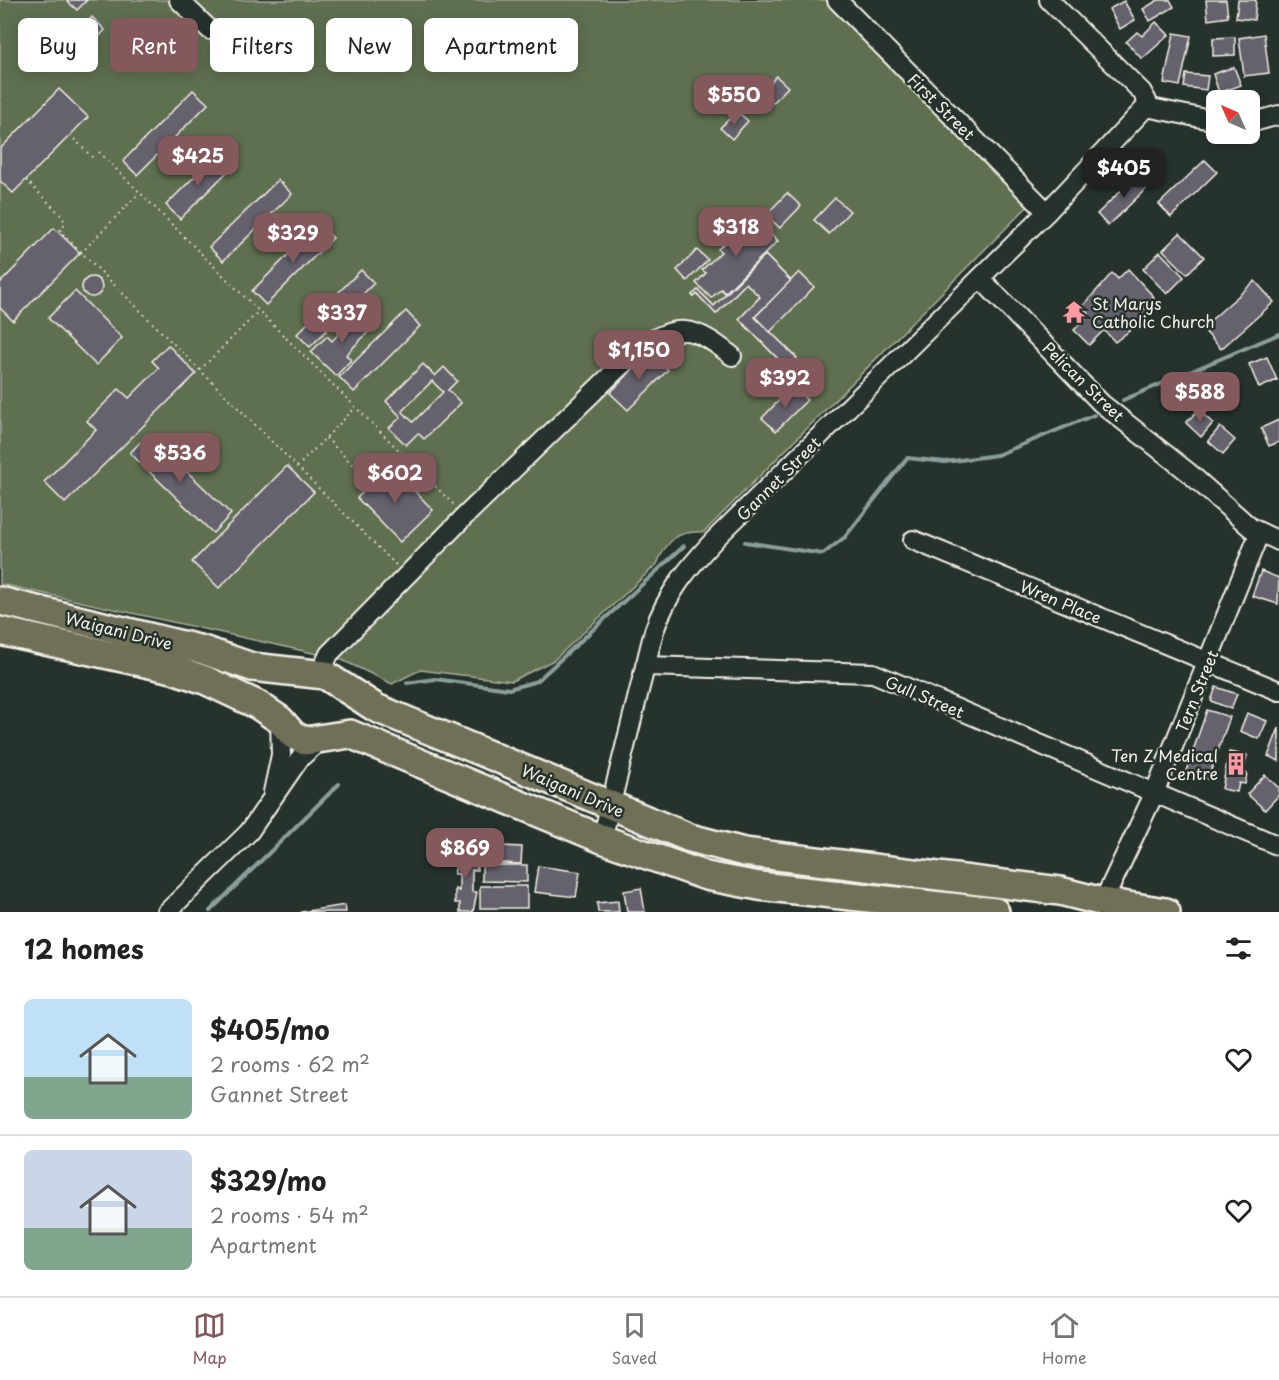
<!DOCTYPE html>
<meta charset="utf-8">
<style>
:root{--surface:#fff;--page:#f6f6f6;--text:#222;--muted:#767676;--line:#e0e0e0;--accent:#85585c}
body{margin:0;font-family:"Playpen Sans",sans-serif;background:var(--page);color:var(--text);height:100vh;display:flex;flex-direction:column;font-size:22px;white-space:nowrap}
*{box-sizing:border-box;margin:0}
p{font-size:20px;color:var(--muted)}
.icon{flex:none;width:33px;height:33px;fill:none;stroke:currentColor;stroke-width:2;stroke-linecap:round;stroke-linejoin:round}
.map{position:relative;height:912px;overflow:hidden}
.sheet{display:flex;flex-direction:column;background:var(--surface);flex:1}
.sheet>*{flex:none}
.banner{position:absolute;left:18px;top:18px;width:600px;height:54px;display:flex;gap:12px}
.needle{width:39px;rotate:315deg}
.fabs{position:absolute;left:1206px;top:90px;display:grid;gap:12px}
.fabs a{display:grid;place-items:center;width:54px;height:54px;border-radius:9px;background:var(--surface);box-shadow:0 3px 15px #0003;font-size:30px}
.price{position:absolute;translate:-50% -51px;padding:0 14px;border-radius:12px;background:var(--accent);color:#fff;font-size:20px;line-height:39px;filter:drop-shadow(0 2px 3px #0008)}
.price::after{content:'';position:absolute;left:50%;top:36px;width:18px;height:14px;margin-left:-9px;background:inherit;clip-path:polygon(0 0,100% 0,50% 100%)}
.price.active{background:#222;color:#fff}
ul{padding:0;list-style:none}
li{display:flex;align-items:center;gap:18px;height:150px;padding:0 24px}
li+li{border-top:2px solid var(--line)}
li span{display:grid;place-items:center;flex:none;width:168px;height:120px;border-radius:9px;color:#555}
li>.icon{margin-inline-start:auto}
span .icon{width:72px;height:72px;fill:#fffc;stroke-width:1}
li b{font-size:26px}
h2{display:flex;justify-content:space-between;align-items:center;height:72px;padding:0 24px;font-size:26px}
.chip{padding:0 21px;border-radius:9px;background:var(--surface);box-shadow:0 3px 15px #0003;font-size:21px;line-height:54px}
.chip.active{background:var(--accent);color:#fff}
.tab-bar{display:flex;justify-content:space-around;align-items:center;height:84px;border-top:2px solid var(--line);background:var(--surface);font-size:16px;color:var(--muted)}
.tab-bar a{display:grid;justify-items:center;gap:3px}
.tab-bar .active{color:var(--accent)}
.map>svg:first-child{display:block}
.green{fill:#5e6f51;stroke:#a9b09c;stroke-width:1.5}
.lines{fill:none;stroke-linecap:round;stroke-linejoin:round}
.stream{stroke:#8a9f9c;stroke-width:4}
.building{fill:#65626d;stroke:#f4f1e8;stroke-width:1.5;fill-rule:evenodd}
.minor-casing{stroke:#f4f1e8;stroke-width:22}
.highway-casing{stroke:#f4f1e8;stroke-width:32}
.path{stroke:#f4f1e8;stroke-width:2;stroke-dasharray:1.5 4.5;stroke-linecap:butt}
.minor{stroke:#26332d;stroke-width:18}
.highway{stroke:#706f59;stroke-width:27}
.labels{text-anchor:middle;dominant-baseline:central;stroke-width:5;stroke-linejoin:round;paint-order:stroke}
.street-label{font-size:16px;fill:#f4f1e8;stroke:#26332d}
.poi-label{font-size:16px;fill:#f4f1e8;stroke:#26332d;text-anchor:start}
</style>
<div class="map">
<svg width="1279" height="912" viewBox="0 0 1279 912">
<rect width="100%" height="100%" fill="#26332d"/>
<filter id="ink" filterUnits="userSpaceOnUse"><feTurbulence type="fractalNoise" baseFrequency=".0167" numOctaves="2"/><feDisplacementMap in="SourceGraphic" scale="12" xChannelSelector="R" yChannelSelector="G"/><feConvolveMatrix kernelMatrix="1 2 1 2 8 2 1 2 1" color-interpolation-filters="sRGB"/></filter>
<g filter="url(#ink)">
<!-- green -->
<path class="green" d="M0,0H847L1029,205L704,532C678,530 667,540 657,564L554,660L512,681L420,670L392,684L340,659L0,584Z"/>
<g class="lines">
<!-- stream -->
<g class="stream">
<path d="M1123,400L1279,334"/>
<path d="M745,542L823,554L845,537L907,458L945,462L997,455L1094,415"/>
<path d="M407,683L435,679L509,689L537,681L684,546"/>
<path d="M210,911L339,784"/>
</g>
</g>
<!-- building -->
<g class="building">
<path d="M66,0H87L77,10Z"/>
<path d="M1158,0H1170L1174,7L1150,21L1143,9Z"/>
<path d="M1206,0H1226L1228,17L1208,20Z"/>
<path d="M1238,0H1256L1254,20L1236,18Z"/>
<path d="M1124,1L1135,20L1120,29L1109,9Z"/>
<path d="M92,17L105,30L96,40L83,27Z"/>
<path d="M176,22L185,30L176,40L167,32Z"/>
<path d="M1156,22L1169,35L1142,59L1126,42L1137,32L1142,36Z"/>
<path d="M1174,33L1191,36L1180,86L1164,83Z"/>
<path d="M1264,34L1269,73L1244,76L1239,38Z"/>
<path d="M1235,37V55L1213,56V38Z"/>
<path d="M1234,67L1241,85L1219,93L1213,74Z"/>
<path d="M1186,74L1208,76L1206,90L1184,87Z"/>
<path d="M776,76L788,87L773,103L757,89L764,82L768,86Z"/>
<path d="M59,89L88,117L13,193L0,181V149Z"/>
<path d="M193,90L208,104L137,175L123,161Z"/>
<path d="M740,114L748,121L732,139L720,128L729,119L733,122Z"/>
<path d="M216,155L230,169L180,219L166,205Z"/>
<path d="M1205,160L1217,172L1171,217L1159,204Z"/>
<path d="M1139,173L1151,184L1108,226L1097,214Z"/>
<path d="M278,180L292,194L223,261L209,247Z"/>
<path d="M787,193L801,206L780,228L766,215Z"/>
<path d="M835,198L850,211L829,234L814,220Z"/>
<path d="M756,219L778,241L725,293L721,289L711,298L696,283L706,273L702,270L721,252L718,249L743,225L746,228Z"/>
<path d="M319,224L333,238L266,305L252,291Z"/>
<path d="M54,228L80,253L13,321L0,308V283Z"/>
<path d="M1180,233L1204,257L1187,274L1163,250Z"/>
<path d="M697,250L708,260L687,281L677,270Z"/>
<path d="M1160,252L1184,277L1167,294L1143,269Z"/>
<path d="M765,255L791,281L755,317L797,358L787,368L739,319L760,297L746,283L716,314L697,294L694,297L692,295L698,290L714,306ZM765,265L780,281L767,293L752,279Z"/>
<path d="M765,255L791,281L755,317L797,358L787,368L739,319L760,297L746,283L716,314L697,294L694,297L692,295L698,290L714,306Z"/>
<path d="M1128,269L1154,297L1143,307L1151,314L1115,342L1104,330L1089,345L1074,330L1089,314L1082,307L1112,273L1118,279Z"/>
<path d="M361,270L374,283L310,347L297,334Z"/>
<path d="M799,272L814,287L770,332L755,317Z"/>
<circle cx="92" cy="287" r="10"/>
<path d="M1255,281L1274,302L1221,349L1202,328Z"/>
<path d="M75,291L122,338L96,365L48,318Z"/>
<path d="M406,311L420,326L354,392L339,377Z"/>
<path d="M360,312L374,326L346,355L351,360L336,376L311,352L327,336L332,341Z"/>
<path d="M168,345L196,374L65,503L44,482L96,430L87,421L119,389L129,398L159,368L152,361Z"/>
<path d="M650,352L668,370L628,410L610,393Z"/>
<path d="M1267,357L1277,380L1259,388L1249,364Z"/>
<path d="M423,364L435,376L444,367L457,381L448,390L461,403L424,439L418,433L406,445L389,428L401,417L386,401ZM432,381L443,392L413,422L402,411Z"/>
<path d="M793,386L807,400L776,431L762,418Z"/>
<path d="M1198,410L1213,423L1201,437L1186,423Z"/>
<path d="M1279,420V442L1269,446L1261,428Z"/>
<path d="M1220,427L1235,440L1223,454L1208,441Z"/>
<path d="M148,434L231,514L213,533L130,453Z"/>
<path d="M287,466L314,492L219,588L192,562Z"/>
<path d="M390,466L433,510L400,542L357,498Z"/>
<path d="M1261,571L1279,578L1278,604L1252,596Z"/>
<path d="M1216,687L1237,694L1231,709L1211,701Z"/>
<path d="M1207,710L1230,717L1208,779L1186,771Z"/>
<path d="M1247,713L1267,721L1259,739L1240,731Z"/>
<path d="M1279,728V761L1268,756Z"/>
<path d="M1229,752L1247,755L1243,773H1247L1245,784L1239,783L1237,792L1222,789Z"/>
<path d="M1265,775L1279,788V795L1265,810L1247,794Z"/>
<path d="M459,845H472V860H477V870H472V892H477L473,912H460V903H455V889L459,891V874H454Z"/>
<path d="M482,845L522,847L521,864L481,862Z"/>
<path d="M482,865H527V882L482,881Z"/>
<path d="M538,866L580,872L576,897L534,892Z"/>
<rect x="480" y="886" width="47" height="22"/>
<path d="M641,888L645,912H627L624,891Z"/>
<path d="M618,901L619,912H598L597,903Z"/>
<path d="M345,905L346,912H301Z"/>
</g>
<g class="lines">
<!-- minor casing -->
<g class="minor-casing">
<g id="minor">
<path d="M179,0L210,30"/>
<path d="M837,0L1047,212"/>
<path d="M1049,0L1142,92L1147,101L1146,107"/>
<path d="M1146,107L1216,121"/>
<path d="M1250,123L1279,115"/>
<path d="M980,278L1101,403L1188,472L1251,528L1279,541"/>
<path d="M913,540L1279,691"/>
<path d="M645,666L873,673L1279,846"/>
<path d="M320,674L329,654L465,516L638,349C678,321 696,327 732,356"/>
<path d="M273,792L281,755L280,720"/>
<path d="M602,839L654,631C667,593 688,568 715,539L1047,212L1146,107"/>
<path d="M1105,911L1103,902L1154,794L1259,534"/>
<path d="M167,912L249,832L300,758L323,738"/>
</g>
</g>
<!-- highway casing -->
<g class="highway-casing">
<g id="highway">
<path d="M0,601L203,650L252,667L325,675L376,708L690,838L744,852L1060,891L1103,902L1166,912"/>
<path d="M0,631L173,669L205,680L258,705L280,720L293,735L305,741L350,734L602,839L706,876L759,886L995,912"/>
</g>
</g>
<!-- path -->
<g class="path">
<path d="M70,135L93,158"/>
<path d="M99,152L455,506"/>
<path d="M26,180L62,216L65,223L60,231L396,565"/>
<path d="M81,253L139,193"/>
<path d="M200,370L258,312"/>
<path d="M326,438L372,484"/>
<path d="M297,467L355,408"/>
</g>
<!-- minor -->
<use href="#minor" class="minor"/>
<!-- highway -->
<use href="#highway" class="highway"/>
</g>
</g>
<!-- icons -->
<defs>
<g id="temple-bare" transform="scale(1.8)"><path d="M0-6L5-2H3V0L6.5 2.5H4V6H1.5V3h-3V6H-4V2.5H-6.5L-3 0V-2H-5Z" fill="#ff9aa2" stroke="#26332d" stroke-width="2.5" paint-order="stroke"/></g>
<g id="building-bare" transform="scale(1.8)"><path d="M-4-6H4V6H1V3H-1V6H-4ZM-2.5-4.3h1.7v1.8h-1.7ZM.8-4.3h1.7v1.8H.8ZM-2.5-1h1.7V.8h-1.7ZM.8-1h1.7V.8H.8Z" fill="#ff9aa2" stroke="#26332d" stroke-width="2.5" paint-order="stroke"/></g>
</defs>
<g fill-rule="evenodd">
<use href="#temple-bare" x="1074" y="312"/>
<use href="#building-bare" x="1236" y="764"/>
</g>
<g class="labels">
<!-- street labels -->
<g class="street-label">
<text transform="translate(942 106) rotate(45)">First Street</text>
<text transform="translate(1084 381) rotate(44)">Pelican Street</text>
<text transform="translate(778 478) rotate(-45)">Gannet Street</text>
<text transform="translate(1061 601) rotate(23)">Wren Place</text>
<text transform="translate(119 630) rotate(14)">Waigani Drive</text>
<text transform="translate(1196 691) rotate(-68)">Tern Street</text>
<text transform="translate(925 696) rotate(23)">Gull Street</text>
<text transform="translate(573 790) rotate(23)">Waigani Drive</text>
</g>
<!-- poi labels -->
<g class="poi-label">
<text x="1092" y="303">St Marys<tspan x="1092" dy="18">Catholic Church</tspan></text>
<text x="1218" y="755" text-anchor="end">Ten Z Medical<tspan x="1218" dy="18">Centre</tspan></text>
</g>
</g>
</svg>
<div class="fabs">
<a><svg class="needle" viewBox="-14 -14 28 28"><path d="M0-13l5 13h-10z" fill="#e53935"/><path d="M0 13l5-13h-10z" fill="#767676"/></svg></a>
</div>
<b class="price" style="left:734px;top:126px">$550</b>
<b class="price" style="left:198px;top:187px">$425</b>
<b class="price active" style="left:1124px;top:199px">$405</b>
<b class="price" style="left:736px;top:258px">$318</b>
<b class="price" style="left:293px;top:264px">$329</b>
<b class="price" style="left:342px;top:344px">$337</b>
<b class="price" style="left:639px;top:381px">$1,150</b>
<b class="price" style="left:785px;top:409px">$392</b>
<b class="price" style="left:1200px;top:423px">$588</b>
<b class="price" style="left:180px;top:484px">$536</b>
<b class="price" style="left:395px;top:504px">$602</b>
<b class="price" style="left:465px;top:879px">$869</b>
<div class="banner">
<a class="chip">Buy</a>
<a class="chip active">Rent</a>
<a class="chip">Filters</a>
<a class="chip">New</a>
<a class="chip">Apartment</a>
</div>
</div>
<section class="sheet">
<h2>12 homes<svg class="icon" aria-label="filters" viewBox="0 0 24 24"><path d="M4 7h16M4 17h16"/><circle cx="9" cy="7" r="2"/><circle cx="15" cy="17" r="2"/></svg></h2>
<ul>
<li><span style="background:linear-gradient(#bfe0f5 65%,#7fa58c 0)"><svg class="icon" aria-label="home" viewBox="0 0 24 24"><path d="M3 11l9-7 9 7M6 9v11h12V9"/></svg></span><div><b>$405/mo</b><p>2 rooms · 62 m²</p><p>Gannet Street</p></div><svg class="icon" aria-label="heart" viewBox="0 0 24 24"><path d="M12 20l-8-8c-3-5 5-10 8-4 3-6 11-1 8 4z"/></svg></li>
<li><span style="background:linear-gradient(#c9d6e8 65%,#7fa58c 0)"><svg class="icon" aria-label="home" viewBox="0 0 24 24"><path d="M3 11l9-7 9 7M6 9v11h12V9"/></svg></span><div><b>$329/mo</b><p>2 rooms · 54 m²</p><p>Apartment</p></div><svg class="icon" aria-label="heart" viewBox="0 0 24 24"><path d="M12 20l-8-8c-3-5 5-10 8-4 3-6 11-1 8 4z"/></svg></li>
</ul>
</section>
<nav class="tab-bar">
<a class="active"><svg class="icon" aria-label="map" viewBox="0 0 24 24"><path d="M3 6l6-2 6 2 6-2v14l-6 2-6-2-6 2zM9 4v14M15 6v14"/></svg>Map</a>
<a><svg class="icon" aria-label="saved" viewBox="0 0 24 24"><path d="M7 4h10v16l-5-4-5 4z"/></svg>Saved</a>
<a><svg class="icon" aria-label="home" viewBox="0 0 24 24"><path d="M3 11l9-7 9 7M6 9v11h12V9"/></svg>Home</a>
</nav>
